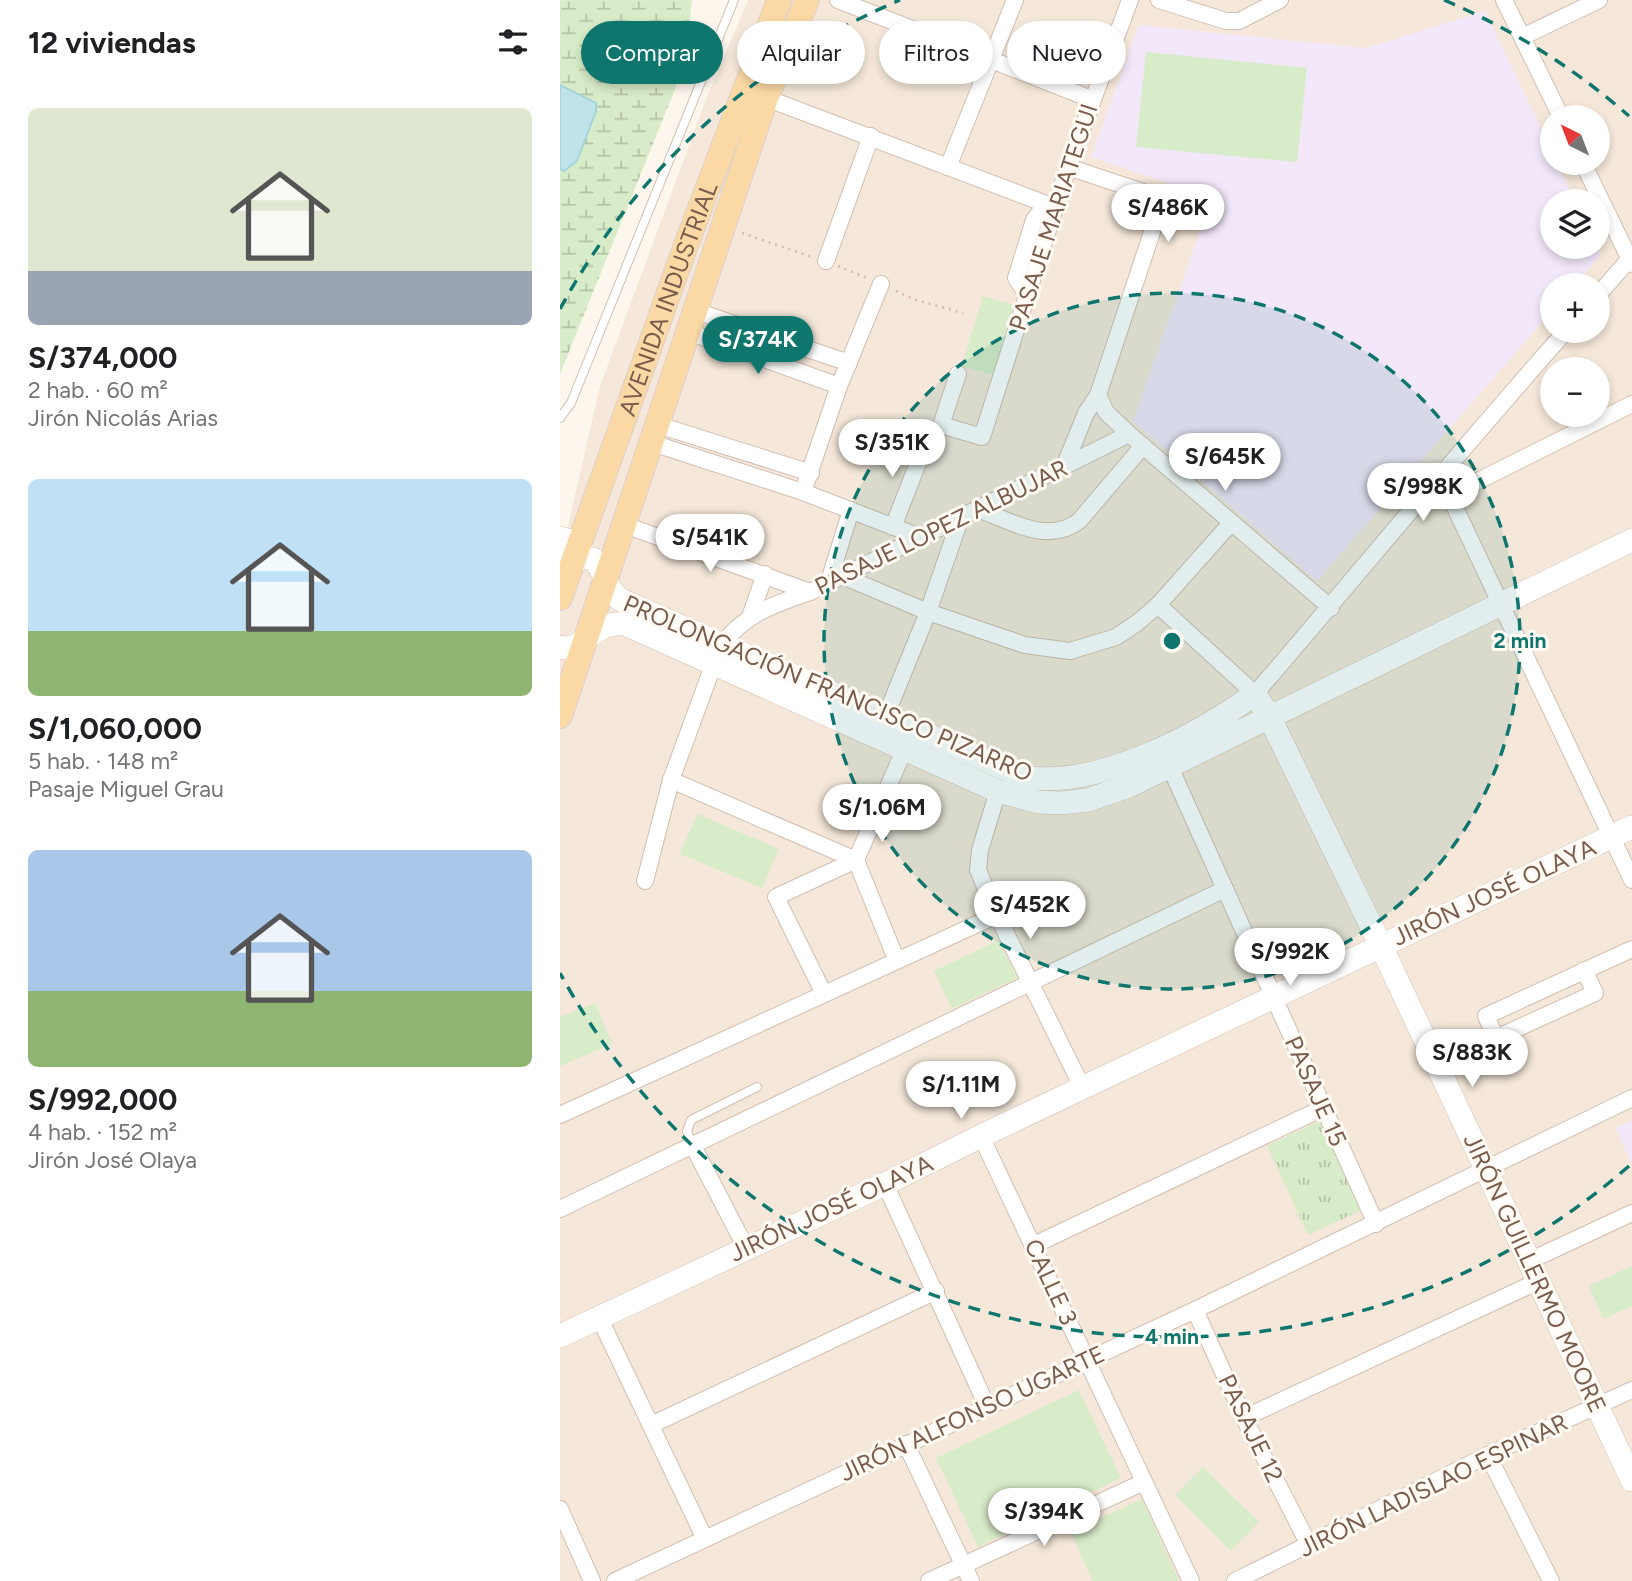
<!DOCTYPE html>
<html lang="es">
<meta charset="utf-8">
<style>
:root{--surface:#fff;--page:#f2f2f2;--text:#202124;--muted:#757577;--accent:#0f766e}
body{margin:0;font-family:Figtree,sans-serif;background:var(--page);color:var(--text);height:100vh;display:flex;flex-direction:column;font-size:26px;white-space:nowrap}
*{box-sizing:border-box;margin:0}
p{font-size:23px;color:var(--muted)}
.icon{flex:none;width:38px;height:38px;fill:none;stroke:currentColor;stroke-width:2;stroke-linecap:round;stroke-linejoin:round}
.map{position:relative;flex:1;overflow:hidden}
.side{display:flex;flex-direction:column;background:var(--surface);width:560px}
.side>*{flex:none}
.top-card{position:absolute;left:21px;top:21px;width:665px;height:63px;display:flex;gap:14px}
.needle{width:46px;rotate:318deg}
.controls{position:absolute;left:980px;top:105px;display:grid;gap:14px}
.controls a{display:grid;place-items:center;width:70px;height:70px;border-radius:50%;background:var(--surface);box-shadow:0 4px 10px #0003;font-size:35px}
.price{position:absolute;translate:-50% -60px;padding:0 16px;border-radius:24px;background:#fff;color:#222;font-size:23px;line-height:46px;filter:drop-shadow(0 2px 4px #0008)}
.price::after{content:'';position:absolute;left:50%;top:42px;width:21px;height:16px;margin-left:-10px;background:inherit;clip-path:polygon(0 0,100% 0,50% 100%)}
.price.active{background:var(--accent);color:#fff}
ul{padding:0;list-style:none}
li{display:grid;align-content:center;gap:14px;height:371px;padding:0 28px}
li span{display:grid;place-items:center;height:217px;border-radius:10px;color:#555}
li>.icon{margin-inline-start:auto}
span .icon{width:126px;height:126px;fill:#fffc;stroke-width:1}
li b{font-size:30px}
h2{display:flex;justify-content:space-between;align-items:center;height:84px;padding:0 28px;font-size:30px}
.tag{padding:0 24px;border-radius:32px;background:var(--surface);box-shadow:0 4px 10px #0003;font-size:24px;line-height:63px}
.tag.active{background:var(--accent);color:#fff}
main{display:flex;flex:1;min-height:0}
.map>svg:first-child{display:block}
.residential{fill:#f5e8da;fill-rule:evenodd}
.education{fill:#f3e8fa}
.green{fill:#d8ecc9}
.wetland{fill:url(#wetland-marsh)}
.park{fill:url(#park-tufts)}
.water{fill:#bfe3e8;stroke:#a5d3da;stroke-width:2}
.lines{fill:none;stroke-linecap:round;stroke-linejoin:round}
.lane-casing{stroke:#d1beb0;stroke-width:10}
.street-casing{stroke:#d1beb0;stroke-width:18}
.secondary-casing{stroke:#d6c0b0;stroke-width:24}
.primary-casing{stroke:#dad1cd;stroke-width:26}
.path{stroke:#d9b8a5;stroke-width:2.5;stroke-dasharray:2 5;stroke-linecap:butt}
.lane{stroke:#fff;stroke-width:8}
.street{stroke:#fff;stroke-width:16}
.secondary{stroke:#fff;stroke-width:23}
.primary{stroke:#fbd9a5;stroke-width:24}
.ring{fill:none;stroke:#0f766e;stroke-width:3.5;stroke-dasharray:12 9}
.labels{text-anchor:middle;dominant-baseline:central;stroke-width:6;stroke-linejoin:round;paint-order:stroke}
.street-label{font-size:24px;fill:#7a5c4d;stroke:#fffaf3}
.centre{fill:#0f766e;stroke:#fffaf3;stroke-width:3.5}
.ring-label{font-size:21px;text-anchor:middle;font-weight:bold;fill:#0f766e;stroke:#fffaf3;stroke-width:6;stroke-linejoin:round;paint-order:stroke}
</style>
<main>
<section class="side">
<h2>12 viviendas<svg class="icon" aria-label="filters" viewBox="0 0 24 24"><path d="M4 7h16M4 17h16"/><circle cx="9" cy="7" r="2"/><circle cx="15" cy="17" r="2"/></svg></h2>
<ul>
<li><span style="background:linear-gradient(#dfe7d0 75%,#9aa5b1 0)"><svg class="icon" aria-label="home" viewBox="0 0 24 24"><path d="M3 11l9-7 9 7M6 9v11h12V9"/></svg></span><div><b>S/374,000</b><p>2 hab. · 60 m²</p><p>Jirón Nicolás Arias</p></div></li>
<li><span style="background:linear-gradient(#bfe0f5 70%,#8fb573 0)"><svg class="icon" aria-label="home" viewBox="0 0 24 24"><path d="M3 11l9-7 9 7M6 9v11h12V9"/></svg></span><div><b>S/1,060,000</b><p>5 hab. · 148 m²</p><p>Pasaje Miguel Grau</p></div></li>
<li><span style="background:linear-gradient(#a9c7e8 65%,#8fb573 0)"><svg class="icon" aria-label="home" viewBox="0 0 24 24"><path d="M3 11l9-7 9 7M6 9v11h12V9"/></svg></span><div><b>S/992,000</b><p>4 hab. · 152 m²</p><p>Jirón José Olaya</p></div></li>
</ul>
</section>
<div class="map">
<svg width="1072" height="1581" viewBox="0 0 1072 1581">
<defs>
<pattern id="wetland-marsh" width="20" height="14" patternUnits="userSpaceOnUse" patternTransform="scale(1.75)"><rect width="20" height="14" fill="#d8ecc9"/><path d="M1 5h8M5 5V1M11 12h8M15 12V8" fill="none" stroke="#b4c2a5"/></pattern>
<pattern id="park-tufts" width="24" height="20" patternUnits="userSpaceOnUse" patternTransform="scale(1.75)"><rect width="24" height="20" fill="#d8ecc9"/><path d="M3 7l-1-3M5 7V3M7 7l1-3M15 17l-1-3M17 17v-4M19 17l1-3" fill="none" stroke="#b4c2a5"/></pattern>
</defs>
<rect width="100%" height="100%" fill="#fdf6ec"/>
<!-- residential -->
<path class="residential" d="M188,0H1072V1581H0V561L40,386L147,97ZM992,117H1038V163H992ZM992,201H1038V247H992ZM992,285H1038V331H992ZM992,369H1038V415H992Z"/>
<!-- education -->
<g class="education">
<path d="M925,11L992,152V163H997L1015,201H992V247H1037L1041,255L1015,285H992V311L757,581L573,421L652,198L531,157L579,25L806,48Z"/>
<path d="M1072,1120V1164L1056,1128Z"/>
</g>
<!-- green -->
<g class="green">
<path d="M586,52L747,68L737,162L576,147Z"/>
<path d="M423,296L461,307L440,377L402,366Z"/>
<path d="M137,814L219,849L202,888L120,854Z"/>
<path d="M439,940L457,978L392,1009L374,971Z"/>
<path d="M35,1003L52,1044L0,1066V1017Z"/>
<path d="M1072,1266V1306L1043,1319L1029,1286Z"/>
<path d="M519,1390L561,1478L418,1547L376,1458Z"/>
<path d="M643,1467L699,1522L671,1551L615,1495Z"/>
<path d="M582,1499L619,1581H533L510,1532Z"/>
</g>
<!-- wetland -->
<path class="wetland" d="M0,0H132L124,67L0,374Z"/>
<!-- park -->
<path class="park" d="M765,1118L806,1208L748,1235L707,1146Z"/>
<!-- water -->
<path class="water" d="M0,85L36,103V111L17,161L4,171L0,169Z"/>
<g class="lines">
<!-- lane casing -->
<g class="lane-casing">
<g id="lane">
<path d="M0,418L11,403L174,0"/>
<path d="M132,1144L127,1131L131,1120L197,1087"/>
</g>
</g>
<!-- street casing -->
<g class="street-casing">
<g id="street">
<path d="M278,0L531,99"/>
<path d="M599,0L666,21H679L720,0"/>
<path d="M944,0L1001,117"/>
<path d="M962,37L1039,0"/>
<path d="M206,98L494,207"/>
<path d="M1023,163L1072,264"/>
<path d="M388,167L455,0"/>
<path d="M266,261L311,136"/>
<path d="M468,289L462,287L456,278L474,220L486,204"/>
<path d="M1038,295L1072,256"/>
<path d="M136,311L289,363"/>
<path d="M129,332L279,386"/>
<path d="M398,374L381,425L422,437L508,167L570,0"/>
<path d="M538,395L546,412L569,434L771,608"/>
<path d="M95,424L251,473"/>
<path d="M89,442L243,492L360,537"/>
<path d="M504,467L526,413L538,395L600,208L592,195L508,167"/>
<path d="M879,474L1072,880"/>
<path d="M243,492L279,386L321,284"/>
<path d="M890,495L1072,404"/>
<path d="M418,509C450,521 488,545 519,521L583,446"/>
<path d="M62,524L250,592"/>
<path d="M333,527L365,445"/>
<path d="M280,575L368,612L465,645L510,651L556,637L577,623L598,605L671,523"/>
<path d="M269,581L291,510"/>
<path d="M598,605L695,694C799,573 900,450 1006,331"/>
<path d="M190,617L205,574"/>
<path d="M162,645C184,614 215,604 250,592L569,434"/>
<path d="M325,718L368,612L401,517"/>
<path d="M610,767L816,1224"/>
<path d="M111,780L296,860"/>
<path d="M438,791L420,850L418,870L437,915L522,1087"/>
<path d="M85,881L111,780L154,663"/>
<path d="M336,959L296,860L349,739"/>
<path d="M1024,970L1035,993L936,1038L926,1016L1072,949"/>
<path d="M263,992L216,897L296,860"/>
<path d="M0,1115L437,915"/>
<path d="M421,1136L631,1581"/>
<path d="M132,1144L186,1248"/>
<path d="M325,1184L427,1406"/>
<path d="M0,1209L665,889"/>
<path d="M474,1245L763,1108"/>
<path d="M969,1261L1072,1213"/>
<path d="M635,1310L684,1418L749,1545"/>
<path d="M39,1317L144,1537"/>
<path d="M684,1418L979,1281"/>
<path d="M91,1425L376,1291"/>
<path d="M346,1444L411,1581"/>
<path d="M928,1455L991,1581"/>
<path d="M0,1509L32,1581"/>
<path d="M55,1581L635,1310L1072,1098"/>
<path d="M369,1581L584,1482"/>
<path d="M675,1581L928,1455L1072,1390"/>
</g>
</g>
<!-- secondary casing -->
<g class="secondary-casing">
<g id="secondary">
<path d="M0,538L19,543"/>
<path d="M0,559L12,563L22,557L33,559C48,572 42,587 61,600L464,777C537,789 637,736 695,694L710,718L821,946L1072,1480"/>
<path d="M0,647C24,654 29,621 65,624L438,791L478,802L501,803L528,800L569,786L1072,540"/>
<path d="M0,1336L325,1184L421,1136L1072,827"/>
</g>
</g>
<!-- primary casing -->
<g class="primary-casing">
<g id="primary">
<path id="s1" d="M0,598L126,245L219,0"/>
<path d="M0,716L206,98L247,0"/>
</g>
</g>
<!-- path -->
<g class="path">
<path d="M182,233L252,257"/>
<path d="M278,266L307,278"/>
<path d="M336,291L356,300L403,313"/>
</g>
<!-- lane -->
<use href="#lane" class="lane"/>
<!-- street -->
<use href="#street" class="street"/>
<!-- secondary -->
<use href="#secondary" class="secondary"/>
<!-- primary -->
<use href="#primary" class="primary"/>
</g>
<!-- distance rings -->
<circle cx="612" cy="641" r="348" fill="#0f766e" fill-opacity=".12"/>
<g class="ring">
<circle cx="612" cy="641" r="348"/>
<path d="M1069 1166A696 696 0 0 1 0 973M0 309A696 696 0 0 1 340 0M884 0A696 696 0 0 1 1069 116"/>
</g>
<g class="labels">
<!-- street labels -->
<g class="street-label">
<text transform="translate(493 217) rotate(-72)">PASAJE MARIATEGUI</text>
<text stroke="none"><textPath href="#s1" startOffset="318">AVENIDA INDUSTRIAL</textPath></text>
<text transform="translate(381 527) rotate(-26)">PASAJE LOPEZ ALBUJAR</text>
<text transform="translate(268 688) rotate(23)">PROLONGACIÓN FRANCISCO PIZARRO</text>
<text transform="translate(934 892) rotate(-25)">JIRÓN JOSÉ OLAYA</text>
<text transform="translate(756 1091) rotate(66)">PASAJE 15</text>
<text transform="translate(271 1208) rotate(-25)">JIRÓN JOSÉ OLAYA</text>
<text transform="translate(975 1273) rotate(65)">JIRÓN GUILLERMO MOORE</text>
<text transform="translate(491 1282) rotate(65)">CALLE 3</text>
<text transform="translate(412 1413) rotate(-25)">JIRÓN ALFONSO UGARTE</text>
<text transform="translate(691 1428) rotate(64)">PASAJE 12</text>
<text transform="translate(873 1485) rotate(-26)">JIRÓN LADISLAO ESPINAR</text>
</g>
</g>
<circle cx="612" cy="641" r="10" class="centre"/>
<g class="ring-label">
<text x="960" y="648">2 min</text>
<text x="612" y="1344">4 min</text>
</g>
</svg>
<div class="controls">
<a><svg class="needle" viewBox="-14 -14 28 28"><path d="M0-13l5 13h-10z" fill="#e53935"/><path d="M0 13l5-13h-10z" fill="#757577"/></svg></a>
<a><svg class="icon" aria-label="layers" viewBox="0 0 24 24"><path d="M12 4l9 5-9 5-9-5zM3 14l9 5 9-5"/></svg></a>
<a>+</a>
<a>−</a>
</div>
<b class="price" style="left:608px;top:244px">S/486K</b>
<b class="price active" style="left:198px;top:376px">S/374K</b>
<b class="price" style="left:332px;top:479px">S/351K</b>
<b class="price" style="left:665px;top:493px">S/645K</b>
<b class="price" style="left:863px;top:523px">S/998K</b>
<b class="price" style="left:150px;top:574px">S/541K</b>
<b class="price" style="left:322px;top:844px">S/1.06M</b>
<b class="price" style="left:470px;top:941px">S/452K</b>
<b class="price" style="left:730px;top:988px">S/992K</b>
<b class="price" style="left:912px;top:1089px">S/883K</b>
<b class="price" style="left:401px;top:1121px">S/1.11M</b>
<b class="price" style="left:484px;top:1548px">S/394K</b>
<div class="top-card">
<a class="tag active">Comprar</a>
<a class="tag">Alquilar</a>
<a class="tag">Filtros</a>
<a class="tag">Nuevo</a>
</div>
</div>
</main>
